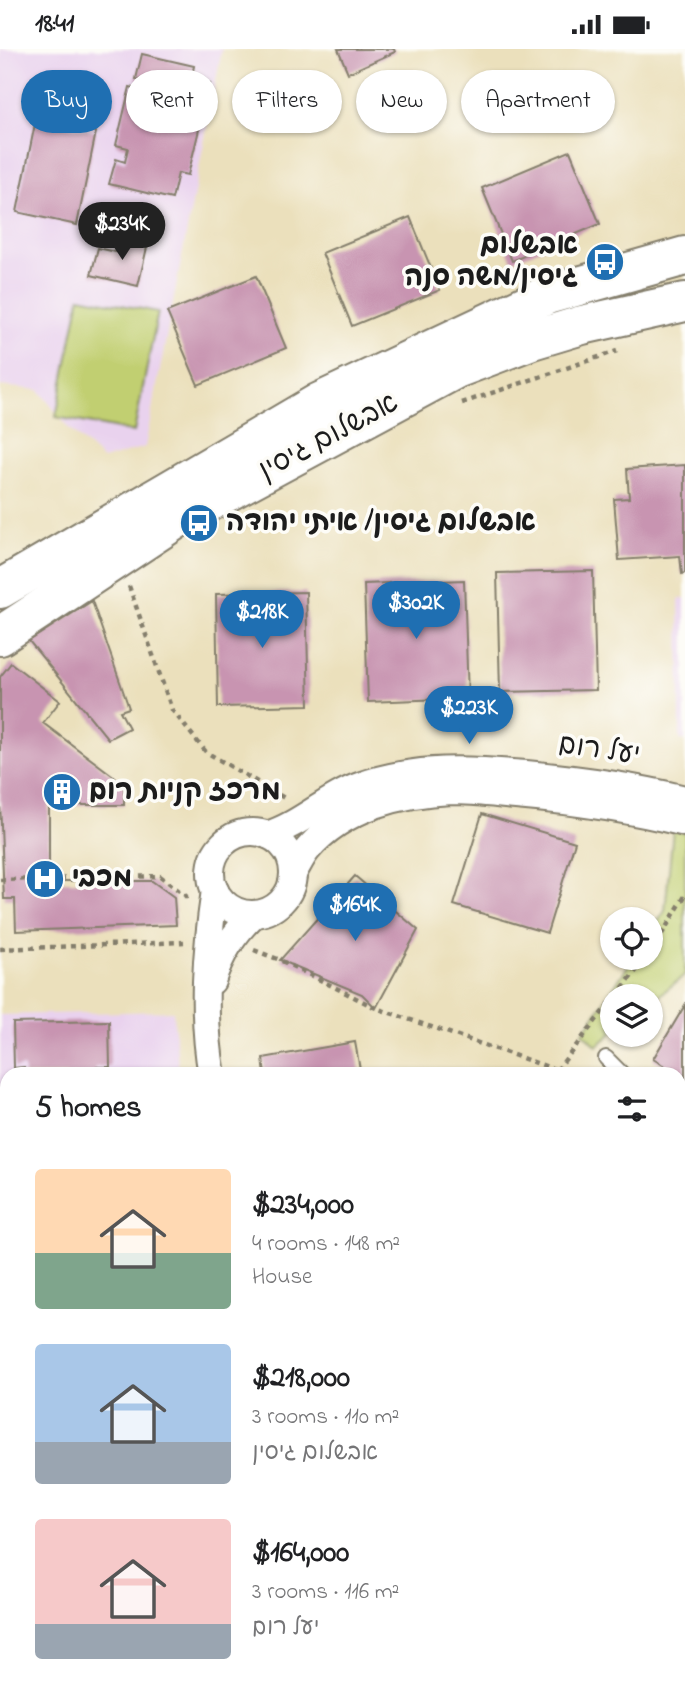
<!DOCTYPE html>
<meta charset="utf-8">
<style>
:root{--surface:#fff;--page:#f6f6f6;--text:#202124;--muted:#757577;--accent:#1f6fb2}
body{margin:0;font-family:"Indie Flower","Playpen Sans Hebrew",sans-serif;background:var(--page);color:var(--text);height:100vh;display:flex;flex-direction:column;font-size:26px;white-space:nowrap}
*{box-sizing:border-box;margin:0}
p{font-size:23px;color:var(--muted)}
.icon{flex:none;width:38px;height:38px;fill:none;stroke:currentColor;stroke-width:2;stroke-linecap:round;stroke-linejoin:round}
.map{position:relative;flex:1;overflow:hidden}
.drawer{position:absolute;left:0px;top:1018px;width:686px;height:625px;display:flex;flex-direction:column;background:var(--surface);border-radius:21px 21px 0 0;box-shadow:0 2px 5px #0004}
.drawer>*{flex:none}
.top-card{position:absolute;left:21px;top:21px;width:644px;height:63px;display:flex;gap:14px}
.buttons{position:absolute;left:600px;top:858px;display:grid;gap:14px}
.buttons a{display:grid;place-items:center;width:63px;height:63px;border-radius:50%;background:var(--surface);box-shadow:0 2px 5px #0004;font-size:35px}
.price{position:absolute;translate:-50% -60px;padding:0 16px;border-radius:24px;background:var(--accent);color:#fff;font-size:23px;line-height:46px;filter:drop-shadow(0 2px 4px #0008)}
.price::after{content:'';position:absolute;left:50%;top:42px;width:21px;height:16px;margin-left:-10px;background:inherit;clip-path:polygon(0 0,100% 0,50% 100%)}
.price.on{background:#222;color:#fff}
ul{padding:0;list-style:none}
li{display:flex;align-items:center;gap:21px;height:175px;padding:0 35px}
li span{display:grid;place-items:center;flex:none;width:196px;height:140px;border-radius:7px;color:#555}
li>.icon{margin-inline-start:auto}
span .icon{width:84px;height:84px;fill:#fffc;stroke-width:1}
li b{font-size:30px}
h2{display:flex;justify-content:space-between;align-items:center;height:84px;padding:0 35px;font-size:30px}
.tag{padding:0 24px;border-radius:32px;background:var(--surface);box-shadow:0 2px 5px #0004;font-size:24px;line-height:63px}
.tag.on{background:var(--accent);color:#fff}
.status{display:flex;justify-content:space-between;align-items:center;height:49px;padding:0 35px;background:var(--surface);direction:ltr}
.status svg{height:19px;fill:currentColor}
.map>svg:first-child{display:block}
.built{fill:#e9d2ee}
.green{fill:#c1cf71;stroke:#6e7646;stroke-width:2}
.water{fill:#57bed4;stroke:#3a6d78;stroke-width:2}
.building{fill:#c894b1}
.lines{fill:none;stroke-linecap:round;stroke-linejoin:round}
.lane-casing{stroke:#847e6c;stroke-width:18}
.street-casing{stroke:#847e6c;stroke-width:30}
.secondary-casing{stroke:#847e6c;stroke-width:42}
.path{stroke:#847e6c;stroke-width:4.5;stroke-dasharray:5 5;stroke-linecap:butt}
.lane{stroke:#fff;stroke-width:14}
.street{stroke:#fff;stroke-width:26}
.secondary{stroke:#fff;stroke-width:38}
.labels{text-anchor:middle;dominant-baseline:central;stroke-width:7;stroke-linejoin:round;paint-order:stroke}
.poi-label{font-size:28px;font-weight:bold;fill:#1c1c1c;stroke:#fdfcf7;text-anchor:start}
.street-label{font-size:28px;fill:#1c1c1c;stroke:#fdfcf7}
</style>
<div class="status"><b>18:41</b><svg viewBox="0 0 49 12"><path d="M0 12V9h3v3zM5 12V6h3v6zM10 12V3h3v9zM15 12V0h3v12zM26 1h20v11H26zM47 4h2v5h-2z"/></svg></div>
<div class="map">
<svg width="685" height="1643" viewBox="0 0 685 1643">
<rect width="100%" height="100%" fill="#fdfcf7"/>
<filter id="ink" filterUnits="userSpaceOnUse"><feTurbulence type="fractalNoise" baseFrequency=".0143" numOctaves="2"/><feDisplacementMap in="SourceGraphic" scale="14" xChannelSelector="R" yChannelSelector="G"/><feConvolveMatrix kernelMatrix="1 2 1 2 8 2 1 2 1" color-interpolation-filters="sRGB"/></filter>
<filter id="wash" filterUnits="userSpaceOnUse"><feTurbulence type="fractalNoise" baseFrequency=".00686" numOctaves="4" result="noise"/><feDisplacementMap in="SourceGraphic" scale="28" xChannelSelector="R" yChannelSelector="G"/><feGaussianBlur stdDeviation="1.57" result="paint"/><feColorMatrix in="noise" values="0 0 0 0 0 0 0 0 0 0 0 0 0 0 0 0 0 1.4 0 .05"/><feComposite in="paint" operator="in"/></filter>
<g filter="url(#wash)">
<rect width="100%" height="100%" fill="#ebe0bc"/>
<!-- built -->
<g class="built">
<path d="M0,0H222L145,398L103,411L69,380L39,341L0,337Z"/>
<path d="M685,549V691H680L679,550Z"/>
<path d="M173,962L179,1025L7,1026V1293L0,1100V966Z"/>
</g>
<!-- green -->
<g class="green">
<path d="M80,248L158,263L134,383L56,368Z"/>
<path d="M673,781L685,784V926L651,953V947H612V984L597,997L583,984L634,908H651V883L665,862Z"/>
<path d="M679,1092L685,1096V1643H537V1636H679Z"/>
</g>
<!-- water -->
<path class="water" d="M679,1586L685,1594V1643H673L653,1636H679Z"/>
<g id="blocks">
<!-- building -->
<g class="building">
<path d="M338,0H394L395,3L348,24Z"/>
<path d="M142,5L194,17L191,31L210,35L188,126L178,124L172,150L109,135L116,110L125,113L128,99L116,96L130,38L146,42L148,33L136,30Z"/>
<path d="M36,70L96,83L77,176L17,163Z"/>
<path d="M570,102L600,175L512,212L482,139Z"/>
<path d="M410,168L440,241L352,277L322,204Z"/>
<path d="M120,187L148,194L138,237L91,226L98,199L116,203Z"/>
<path d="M256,227L286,299L198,336L167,263Z"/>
<path d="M685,416V524L682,525L680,507L619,511L614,450L629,449L627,420Z"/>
<path d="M593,522L596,641L500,643L497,524Z"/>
<path d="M464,531L468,649L368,653L364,535Z"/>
<path d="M306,543L309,656L218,658L216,545Z"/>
<path d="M92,552L129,659L120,662L129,679L108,690L29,592Z"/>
<path d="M11,614L60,652L43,674L124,735V756H49V832H152L174,848L176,876L16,882L15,850H4L0,752V628Z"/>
<path d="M482,765L575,793L547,884L454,856Z"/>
<path d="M355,827L418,881L376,959L362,945L280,911Z"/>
<path d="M685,956V1029L653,1010Z"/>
<path d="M109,972L110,1018H95V1026H24V1018L14,1019L13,974Z"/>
<path d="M355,993L361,1026H265L263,1009Z"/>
</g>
</g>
</g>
<g filter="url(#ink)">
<use href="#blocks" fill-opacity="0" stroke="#847e6c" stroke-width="2"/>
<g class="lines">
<!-- lane casing -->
<g class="lane-casing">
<g id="lane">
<path d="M606,1009L623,1026"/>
<path d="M679,1076L685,1080"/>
</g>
</g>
<!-- street casing -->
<g class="street-casing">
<g id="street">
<circle cx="252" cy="824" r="41"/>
<path d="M267,786C302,775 327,748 362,736C416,717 470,720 526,725C580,730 632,737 685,750"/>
<path d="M294,823C298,816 302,807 308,800C343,759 400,744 452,742C473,742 495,745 516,747C574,752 629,760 685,774"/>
<path d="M212,932C220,905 234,884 254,865"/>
<path d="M212,1026C201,964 206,902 215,841"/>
<path d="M268,1643L269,1636"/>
</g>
</g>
<!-- secondary casing -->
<g class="secondary-casing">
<g id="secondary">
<path d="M0,540L320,353L547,246L685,207"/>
<path d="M0,587L177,470L456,320L532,291L582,276L685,253"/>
</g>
</g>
<!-- path -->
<g class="path">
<path d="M462,354L617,302"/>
<path d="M129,537L172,661L206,703L286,750"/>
<path d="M0,831L160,827L186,847V853"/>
<path d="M0,900L184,893"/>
<path d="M254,901L280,911L376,959L557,1021L562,1026"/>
<path d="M651,903L685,847"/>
<path d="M616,947L647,908"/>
<path d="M557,1021L612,951"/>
<path d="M679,1253L685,1266"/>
<path d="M679,1283L685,1277"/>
<path d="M679,1410L685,1409"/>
<path d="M679,1549L685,1548"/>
<path d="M679,1565L685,1575"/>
<path d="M679,1611H685"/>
<path d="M614,1636L633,1643"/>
<path d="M331,1643L410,1636"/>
</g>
<!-- lane -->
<use href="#lane" class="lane"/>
<!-- street -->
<use href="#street" class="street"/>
<!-- secondary -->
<use href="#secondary" class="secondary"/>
</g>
</g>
<!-- icons -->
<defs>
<g id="bus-disc" transform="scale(2.0125)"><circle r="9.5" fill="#1f6fb2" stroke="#fdfcf7"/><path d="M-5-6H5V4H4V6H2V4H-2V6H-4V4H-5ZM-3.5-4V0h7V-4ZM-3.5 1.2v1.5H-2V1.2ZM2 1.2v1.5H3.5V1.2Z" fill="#fff"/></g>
<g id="building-disc" transform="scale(2.0125)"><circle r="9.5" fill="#1f6fb2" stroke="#fdfcf7"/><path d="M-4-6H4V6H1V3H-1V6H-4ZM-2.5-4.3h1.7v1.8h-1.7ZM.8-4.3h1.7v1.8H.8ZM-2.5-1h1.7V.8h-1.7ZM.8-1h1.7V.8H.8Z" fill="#fff"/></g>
<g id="hospital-disc" transform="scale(2.0125)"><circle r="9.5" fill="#1f6fb2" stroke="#fdfcf7"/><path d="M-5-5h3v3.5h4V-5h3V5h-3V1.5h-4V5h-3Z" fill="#fff"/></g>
</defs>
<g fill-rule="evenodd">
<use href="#bus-disc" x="605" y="213"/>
<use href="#bus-disc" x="199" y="474"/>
<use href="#building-disc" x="62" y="743"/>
<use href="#hospital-disc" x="45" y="830"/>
</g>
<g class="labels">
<!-- poi labels -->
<g class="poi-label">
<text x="578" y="197" text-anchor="end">אבשלום<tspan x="578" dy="32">גיסין/משה סנה</tspan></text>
<text x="226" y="474">אבשלום גיסין/ איתי יהודה</text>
<text x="89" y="743">מרכז קניות רום</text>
<text x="72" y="830">מכבי</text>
</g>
<!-- street labels -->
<g class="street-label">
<text transform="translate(329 389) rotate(-28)">אבשלום גיסין</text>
<text transform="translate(599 702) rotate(8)">יעל רום</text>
</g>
</g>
</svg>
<div class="buttons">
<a><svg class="icon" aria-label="locate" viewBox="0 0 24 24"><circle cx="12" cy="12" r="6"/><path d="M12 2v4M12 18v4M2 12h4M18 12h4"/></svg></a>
<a><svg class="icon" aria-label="layers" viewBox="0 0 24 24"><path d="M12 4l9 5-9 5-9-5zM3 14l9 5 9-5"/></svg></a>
</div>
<b class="price on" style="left:122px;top:213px">$234K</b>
<b class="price" style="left:416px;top:592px">$302K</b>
<b class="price" style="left:262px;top:601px">$218K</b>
<b class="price" style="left:469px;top:697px">$223K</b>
<b class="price" style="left:355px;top:894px">$164K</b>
<div class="top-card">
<a class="tag on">Buy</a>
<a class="tag">Rent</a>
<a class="tag">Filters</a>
<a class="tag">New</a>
<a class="tag">Apartment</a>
</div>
<section class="drawer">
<h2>5 homes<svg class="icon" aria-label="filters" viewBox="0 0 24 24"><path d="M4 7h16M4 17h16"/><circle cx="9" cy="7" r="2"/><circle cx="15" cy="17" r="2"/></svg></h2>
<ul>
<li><span style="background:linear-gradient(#ffd9b3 60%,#7fa58c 0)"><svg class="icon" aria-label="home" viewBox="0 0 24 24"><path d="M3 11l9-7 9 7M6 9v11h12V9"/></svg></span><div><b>$234,000</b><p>4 rooms · 148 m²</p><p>House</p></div></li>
<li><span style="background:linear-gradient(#a9c7e8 70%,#9aa5b1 0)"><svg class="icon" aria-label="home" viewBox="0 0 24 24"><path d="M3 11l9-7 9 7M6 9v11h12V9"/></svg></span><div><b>$218,000</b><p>3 rooms · 110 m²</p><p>אבשלום גיסין</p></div></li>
<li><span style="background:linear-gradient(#f6c9c9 75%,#9aa5b1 0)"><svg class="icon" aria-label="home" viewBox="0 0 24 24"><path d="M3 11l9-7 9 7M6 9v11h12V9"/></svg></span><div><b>$164,000</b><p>3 rooms · 116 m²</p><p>יעל רום</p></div></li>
</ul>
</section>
</div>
